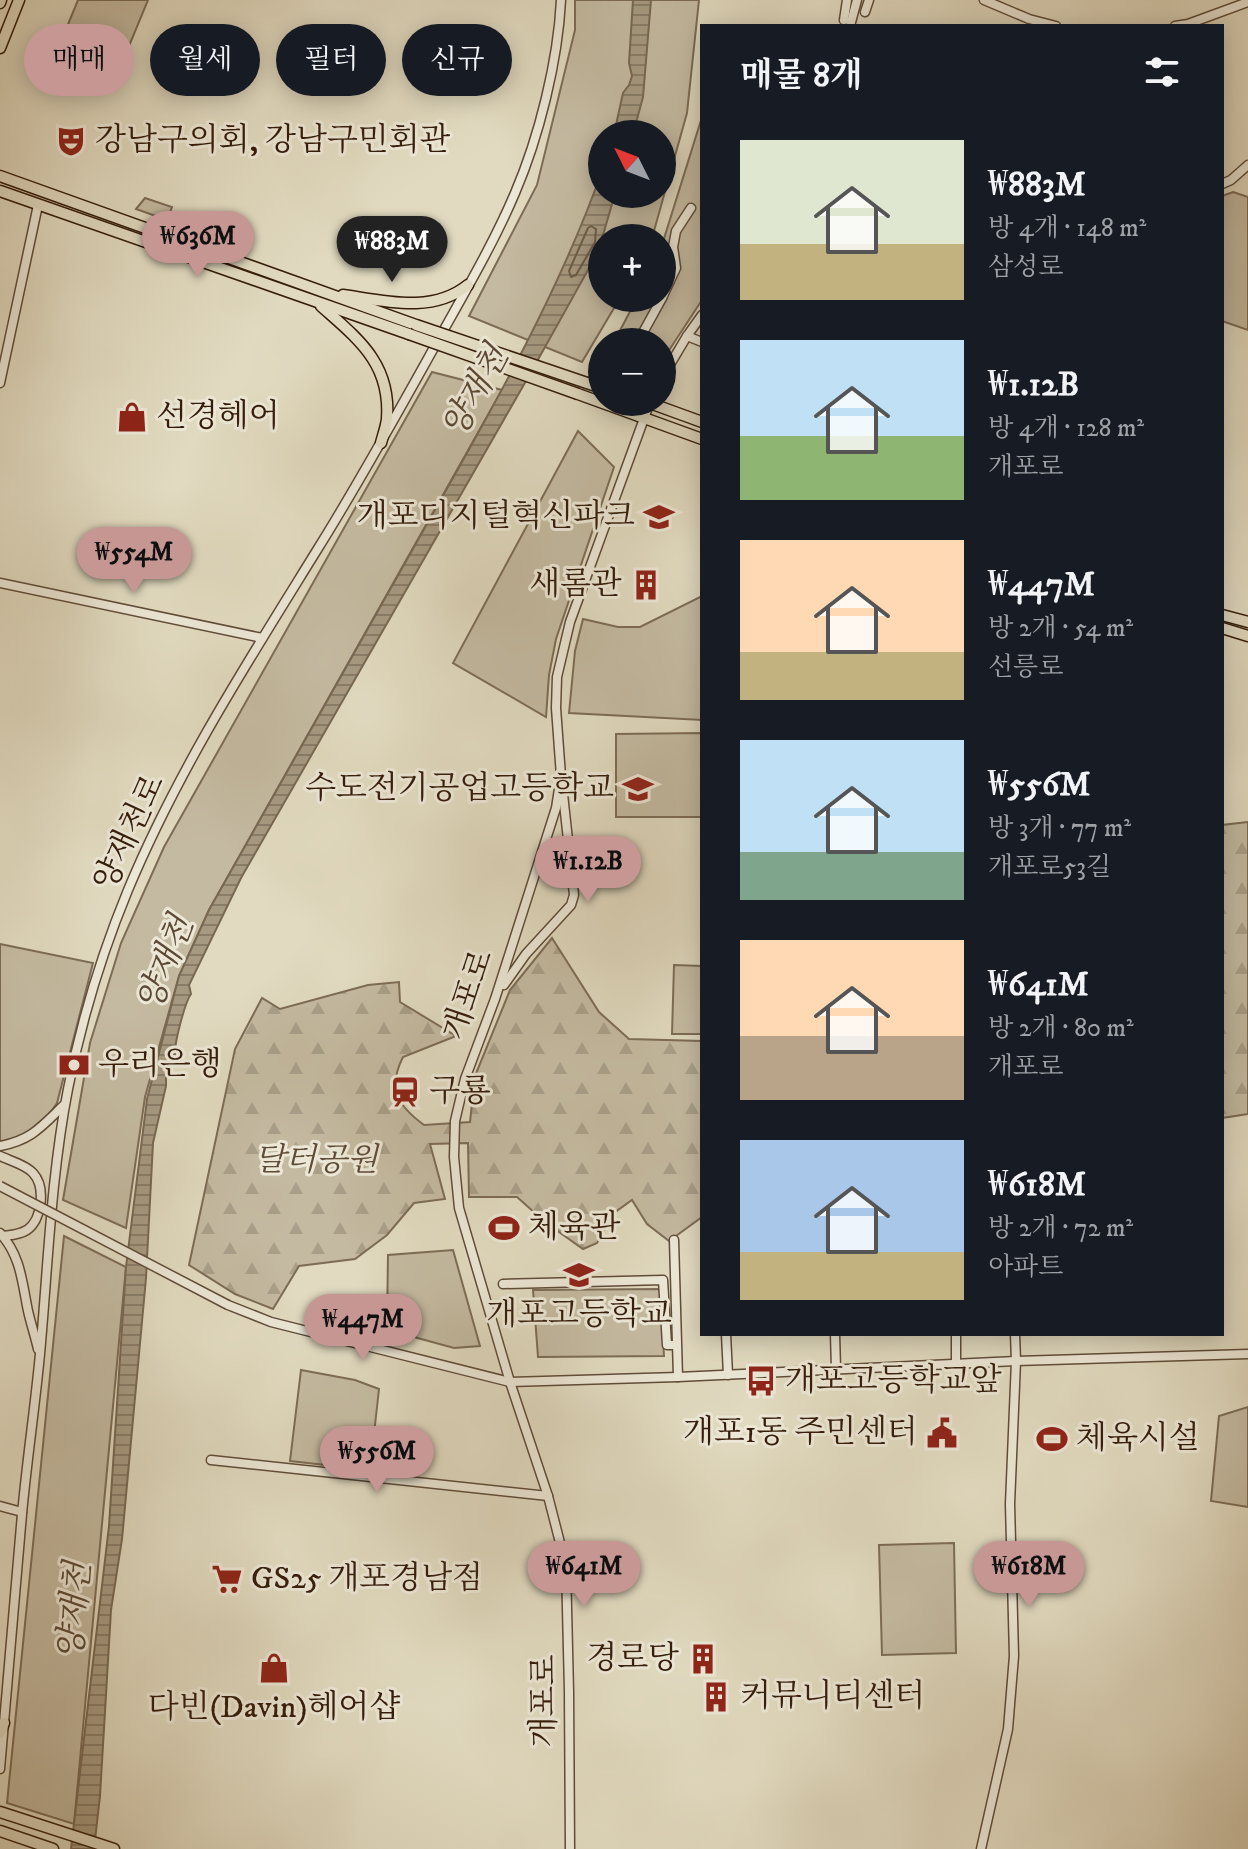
<!DOCTYPE html>
<html lang="ko">
<meta charset="utf-8">
<style>
:root{--surface:#171b24;--page:#242831;--text:#f1f3f6;--muted:#9ea1a6;--accent:#c59692}
body{margin:0;font-family:"IM FELL DW Pica","Noto Serif KR",serif;background:var(--page);color:var(--text);height:100vh;display:flex;flex-direction:column;font-size:30px;white-space:nowrap}
*{box-sizing:border-box;margin:0}
p{font-size:26px;color:var(--muted)}
.icon{flex:none;width:44px;height:44px;fill:none;stroke:currentColor;stroke-width:2;stroke-linecap:round;stroke-linejoin:round}
.map{position:relative;flex:1;overflow:hidden}
.side{position:absolute;left:700px;top:24px;width:524px;height:1312px;display:flex;flex-direction:column;background:var(--surface);border-radius:0px;box-shadow:0 4px 20px #0003}
.side>*{flex:none}
.top-card{position:absolute;left:24px;top:24px;width:556px;height:72px;display:flex;gap:16px}
.needle{width:52px;rotate:312deg}
.fabs{position:absolute;left:588px;top:120px;display:grid;gap:16px}
.fabs a{display:grid;place-items:center;width:88px;height:88px;border-radius:50%;background:var(--surface);box-shadow:0 4px 20px #0003;font-size:40px}
.price{position:absolute;translate:-50% -68px;padding:0 18px;border-radius:28px;background:var(--accent);color:#111;font-size:26px;line-height:52px;filter:drop-shadow(0 2px 4px #0008)}
.price::after{content:'';position:absolute;left:50%;top:48px;width:24px;height:18px;margin-left:-12px;background:inherit;clip-path:polygon(0 0,100% 0,50% 100%)}
.price.active{background:#222;color:#fff}
ul{padding:0;list-style:none}
li{display:flex;align-items:center;gap:24px;height:200px;padding:0 40px}
li span{display:grid;place-items:center;flex:none;width:224px;height:160px;border-radius:0px;color:#555}
li>.icon{margin-inline-start:auto}
span .icon{width:96px;height:96px;fill:#fffc;stroke-width:1}
li b{font-size:34px}
h2{display:flex;justify-content:space-between;align-items:center;height:96px;padding:0 40px;font-size:34px}
.tag{padding:0 28px;border-radius:36px;background:var(--surface);box-shadow:0 4px 20px #0003;font-size:28px;line-height:72px}
.tag.active{background:var(--accent);color:#111}
.map>svg:first-child{display:block}
.green{fill:#c4baa1;stroke:#7c6c56;stroke-width:2;fill-rule:evenodd}
.forest{fill:url(#forest-firs);stroke:#7c6c56;stroke-width:2}
.water{fill:url(#water-rules);stroke:#786852;stroke-width:2}
.lines{fill:none;stroke-linecap:round;stroke-linejoin:round}
.shore{stroke:#6d5c46;stroke-width:2}
.minor-casing{stroke:#5f4c38;stroke-width:11}
.major-casing{stroke:#341d0a;stroke-width:13}
.minor{stroke:#ece7d6;stroke-width:8}
.major{stroke:#e1dac0;stroke-width:10}
.minor-bridge-casing{stroke:#5f4c38;stroke-width:11;stroke-linecap:butt}
.major-bridge-casing{stroke:#341d0a;stroke-width:13;stroke-linecap:butt}
.minor-bridge{stroke:#ece7d6;stroke-width:8}
.major-bridge{stroke:#e1dac0;stroke-width:10}
.labels{text-anchor:middle;dominant-baseline:central;stroke-width:6;stroke-linejoin:round;paint-order:stroke}
.poi-label{font-size:32px;fill:#341d0a;stroke:#ece7d6;text-anchor:start}
.street-label{font-size:32px;fill:#341d0a;stroke:#ece7d6}
.park-label{font-size:32px;font-style:italic;fill:#5f4c37;stroke:#ece7d6}
.water-label{font-size:34px;font-style:italic;fill:#5c4934;stroke:#ece7d6}
</style>
<div class="map">
<svg width="1248" height="1849" viewBox="0 0 1248 1849">
<defs>
<pattern id="forest-firs" width="22" height="20" patternUnits="userSpaceOnUse" patternTransform="scale(2)"><rect width="22" height="20" fill="#c4baa1"/><path d="M5 1l3.5 6h-7zM16 11l3.5 6h-7z" fill="#a99f89"/></pattern>
<pattern id="water-rules" width="6" height="5" patternUnits="userSpaceOnUse" patternTransform="scale(2)"><rect width="6" height="5" fill="#a69a82"/><path d="M0 2.5h6" fill="none" stroke="#887d69"/></pattern>
</defs>
<rect width="100%" height="100%" fill="#e1dac0"/>
<filter id="stains"><feTurbulence type="fractalNoise" baseFrequency=".0025" numOctaves="4"/><feColorMatrix values="0 0 0 0 .2 0 0 0 0 .09 0 0 0 0 .02 0 0 0 .5 -.17"/></filter>
<radialGradient id="worn" r=".72"><stop offset=".6" stop-color="#630" stop-opacity="0"/><stop offset="1" stop-color="#630" stop-opacity=".3"/></radialGradient>
<!-- green -->
<g class="green">
<path d="M78,0H148L115,80L55,56Z"/>
<path d="M575,0H699L687,113L652,238H602V298H620L582,362L469,316L537,185L575,30ZM602,134H662V194H602Z"/>
<path d="M702,117V300L662,361V342H614L637,298H662V245Z"/>
<path d="M1233,192L1248,197V330L1222,321V196Z"/>
<path d="M145,198L172,207L167,220L136,209Z"/>
<path d="M432,372L502,390L209,910L179,976L145,1097L126,1228L63,1200L90,1043L121,943L164,847Z"/>
<path d="M578,431L614,467L556,639L549,675L546,717L453,663Z"/>
<path d="M702,596V720L569,713L575,651L583,619L618,627H640Z"/>
<path d="M702,733V817H616V734Z"/>
<path d="M0,944L93,963L57,1103L44,1122L24,1139L0,1147Z"/>
<path d="M674,965L702,966V1034H672Z"/>
<path d="M64,1236L126,1267L74,1824L7,1803Z"/>
<path d="M453,1250L480,1346L454,1348L414,1337L387,1323L388,1255Z"/>
<path d="M660,1289L664,1356L538,1357L533,1290Z"/>
<path d="M301,1370L355,1380L379,1389L370,1470L290,1461Z"/>
<path d="M1248,1407V1507L1211,1501L1219,1416Z"/>
<path d="M954,1543L956,1653L882,1655L879,1545Z"/>
</g>
<!-- forest -->
<g class="forest">
<path d="M1248,822V1114L1222,1118V825Z"/>
<path d="M552,938L599,1012L629,1039L702,1041V1217L669,1241L647,1224L632,1200L614,1213L597,1243L583,1249L545,1222L517,1197H469L468,1143L430,1144L445,1199L414,1203L387,1235L355,1259L299,1266L273,1309L235,1294L189,1265L235,1049L262,998L280,1009L368,985L399,982L400,1002L456,1036L403,1057C387,1089 397,1105 424,1125L470,1122L475,1076L510,990Z"/>
</g>
<!-- water -->
<g class="water">
<path d="M633,0H651L643,97L633,134H614L623,93L629,85L632,76L629,63Z"/>
<path d="M602,171V194H615L598,252L530,374L241,878L189,985L191,994C185,1002 174,1044 175,1054L166,1068V1086L153,1143L146,1278L122,1539L111,1610L100,1796L94,1849H71L109,1526L126,1267L147,1099L179,976L209,910C282,781 354,653 427,524C491,411 558,295 602,171Z"/>
</g>
<g class="lines">
<!-- shore -->
<path class="shore" d="M591,226L596,229L595,242L576,275L571,277L569,271L588,228Z"/>
<!-- minor casing -->
<g class="minor-casing">
<g id="minor">
<path d="M984,0L1029,19L1056,26"/>
<path d="M865,12L869,0"/>
<path d="M844,20L847,0"/>
<path d="M850,26L857,0"/>
<path d="M1175,26L1188,24L1248,2"/>
<path d="M1222,184L1231,180L1248,165"/>
<path d="M662,298L676,268L673,247L676,231L691,208"/>
<path d="M687,336L702,342"/>
<path d="M611,341L617,342"/>
<path d="M631,342L640,338L662,298"/>
<path d="M662,378L687,336L702,315"/>
<path d="M0,383L38,205"/>
<path d="M0,583L262,638"/>
<path d="M538,869L548,868L566,874L571,883"/>
<path d="M504,985L526,954L571,905L574,895L562,785"/>
<path d="M0,1146C32,1140 42,1126 65,1104"/>
<path d="M0,1156C11,1161 26,1165 33,1173C46,1187 42,1220 27,1230C19,1235 11,1235 3,1236"/>
<path d="M0,1233C21,1256 22,1282 28,1311C31,1324 35,1336 38,1349"/>
<path d="M674,1240L678,1377"/>
<path d="M503,1284L663,1280L667,1345H673"/>
<path d="M228,1305L271,1322L510,1382L678,1377L1016,1361L1248,1354"/>
<path d="M726,1334L728,1375"/>
<path d="M835,1334L836,1369"/>
<path d="M956,1334V1365"/>
<path d="M211,1460L548,1496"/>
<path d="M0,1506L22,1512"/>
<path d="M0,1769C8,1684 14,1599 22,1514C27,1460 35,1407 40,1354C48,1266 51,1176 68,1089C81,1022 102,953 128,890C178,770 249,660 317,550C359,483 397,414 436,344C463,295 493,245 515,193C539,137 558,61 561,0"/>
<path d="M570,1849L569,1692L566,1566L548,1496L510,1382L459,1208L454,1157L455,1121L465,1079L495,999L556,808L561,776L556,708L557,677L570,622L650,402"/>
<path d="M981,1849L1008,1729L1014,1656L1010,1504L1016,1361L1015,1334"/>
</g>
</g>
<!-- major casing -->
<g class="major-casing">
<g id="major">
<path d="M0,3L1,0"/>
<path d="M0,48L19,0"/>
<path d="M0,176L416,325"/>
<path d="M0,191L409,334"/>
<path d="M343,295C385,301 432,314 468,285"/>
<path d="M321,306C358,339 391,363 387,419C386,427 383,435 381,443"/>
<path d="M587,383L602,388"/>
<path d="M578,394L702,439"/>
<path d="M647,402L702,422"/>
<path d="M1222,615L1248,622"/>
<path d="M1222,628L1248,636"/>
<path d="M0,1733L4,1723"/>
<path d="M0,1812L114,1849"/>
<path d="M0,1831L53,1849"/>
</g>
</g>
<!-- minor -->
<use href="#minor" class="minor"/>
<!-- major -->
<use href="#major" class="major"/>
<!-- minor-bridge casing -->
<g class="minor-bridge-casing">
<path id="minor-bridge" d="M0,1186L228,1305"/>
</g>
<!-- major-bridge casing -->
<g class="major-bridge-casing">
<g id="major-bridge">
<path d="M416,325L587,383"/>
<path d="M409,334L578,394"/>
</g>
</g>
<!-- minor-bridge -->
<use href="#minor-bridge" class="minor-bridge"/>
<!-- major-bridge -->
<use href="#major-bridge" class="major-bridge"/>
</g>
<!-- icons -->
<defs>
<g id="theatre-bare" transform="scale(2.4)"><path d="M-5-5.5Q0-4 5-5.5V0Q5 5 0 6Q-5 5-5 0ZM-3.3-2.5H-1v1.5H-3.3ZM1-2.5H3.3v1.5H1ZM-2.8 1Q0 5.5 2.8 1Z" fill="#8f2418" stroke="#ece7d6" stroke-width="2.5" paint-order="stroke"/></g>
<g id="shop-bare" transform="scale(2.4)"><path d="M-5-2.5h2.3a2.7 3.5 0 0 1 5.4 0H5L5.5 6h-11ZM-1.5-2.5h3a1.5 2.3 0 0 0-3 0Z" fill="#8f2418" stroke="#ece7d6" stroke-width="2.5" paint-order="stroke"/></g>
<g id="school-bare" transform="scale(2.4)"><path d="M0-5L7-2L0 1L-7-2ZM-4 1L0 2.5L4 1V4Q0 6-4 4Z" fill="#8f2418" stroke="#ece7d6" stroke-width="2.5" paint-order="stroke"/></g>
<g id="building-bare" transform="scale(2.4)"><path d="M-4-6H4V6H1V3H-1V6H-4ZM-2.5-4.3h1.7v1.8h-1.7ZM.8-4.3h1.7v1.8H.8ZM-2.5-1h1.7V.8h-1.7ZM.8-1h1.7V.8H.8Z" fill="#8f2418" stroke="#ece7d6" stroke-width="2.5" paint-order="stroke"/></g>
<g id="bank-bare" transform="scale(2.4)"><path d="M-6-4H6V4H-6ZM0-2.3a2.3 2.3 0 1 0 0 4.6a2.3 2.3 0 1 0 0-4.6Z" fill="#8f2418" stroke="#ece7d6" stroke-width="2.5" paint-order="stroke"/></g>
<g id="station-bare" transform="scale(2.4)"><path d="M-3-6H3Q5-6 5-4V2Q5 4 3 4L4.5 6H3L1.5 4h-3L-3 6H-4.5L-3 4Q-5 4-5 2V-4Q-5-6-3-6ZM-3.5-4v3h7v-3ZM-3.5 1v1.5H-2V1ZM2 1v1.5H3.5V1Z" fill="#8f2418" stroke="#ece7d6" stroke-width="2.5" paint-order="stroke"/></g>
<g id="stadium-bare" transform="scale(2.4)"><path d="M0-5a6.5 5 0 1 0 0 10a6.5 5 0 1 0 0-10ZM-3.5-1.8h7v3.6h-7Z" fill="#8f2418" stroke="#ece7d6" stroke-width="2.5" paint-order="stroke"/></g>
<g id="bus-bare" transform="scale(2.4)"><path d="M-5-6H5V4H4V6H2V4H-2V6H-4V4H-5ZM-3.5-4V0h7V-4ZM-3.5 1.2v1.5H-2V1.2ZM2 1.2v1.5H3.5V1.2Z" fill="#8f2418" stroke="#ece7d6" stroke-width="2.5" paint-order="stroke"/></g>
<g id="civic-bare" transform="scale(2.4)"><path d="M-.6-6.5H3V-4.5H.6V-3L4-1V1h2V6H-6V1h2V-1L-.6-3ZM-1.2 2.5V6h2.4V2.5Z" fill="#8f2418" stroke="#ece7d6" stroke-width="2.5" paint-order="stroke"/></g>
<g id="supermarket-bare" transform="scale(2.4)"><path d="M-6-5.5h2.5l.6 2H6L4.5 2H-2.5L-4.4-4H-6ZM-1.5 3.2a1.3 1.3 0 1 0 .1 0ZM3 3.2a1.3 1.3 0 1 0 .1 0Z" fill="#8f2418" stroke="#ece7d6" stroke-width="2.5" paint-order="stroke"/></g>
</defs>
<g fill-rule="evenodd">
<use href="#theatre-bare" x="71" y="141"/>
<use href="#shop-bare" x="132" y="417"/>
<use href="#school-bare" x="659" y="517"/>
<use href="#building-bare" x="646" y="585"/>
<use href="#school-bare" x="638" y="789"/>
<use href="#bank-bare" x="74" y="1065"/>
<use href="#station-bare" x="405" y="1092"/>
<use href="#stadium-bare" x="504" y="1228"/>
<use href="#school-bare" x="579" y="1275"/>
<use href="#bus-bare" x="761" y="1381"/>
<use href="#civic-bare" x="942" y="1433"/>
<use href="#stadium-bare" x="1052" y="1439"/>
<use href="#supermarket-bare" x="227" y="1579"/>
<use href="#building-bare" x="703" y="1659"/>
<use href="#shop-bare" x="274" y="1668"/>
<use href="#building-bare" x="716" y="1697"/>
</g>
<g class="labels">
<!-- poi labels -->
<g class="poi-label">
<text x="95" y="141">강남구의회, 강남구민회관</text>
<text x="156" y="417">선경헤어</text>
<text x="635" y="517" text-anchor="end">개포디지털혁신파크</text>
<text x="622" y="585" text-anchor="end">새롬관</text>
<text x="614" y="789" text-anchor="end">수도전기공업고등학교</text>
<text x="98" y="1065">우리은행</text>
<text x="429" y="1092">구룡</text>
<text x="528" y="1228">체육관</text>
<text x="579" y="1315" text-anchor="middle">개포고등학교</text>
<text x="785" y="1381">개포고등학교앞</text>
<text x="918" y="1433" text-anchor="end">개포1동 주민센터</text>
<text x="1076" y="1439">체육시설</text>
<text x="251" y="1579">GS25 개포경남점</text>
<text x="679" y="1659" text-anchor="end">경로당</text>
<text x="740" y="1697">커뮤니티센터</text>
<text x="274" y="1708" text-anchor="middle">다빈(Davin)헤어샵</text>
</g>
<!-- street labels -->
<g class="street-label">
<text transform="translate(130 833) rotate(-65)">양재천로</text>
<text transform="translate(469 995) rotate(-71)">개포로</text>
<text transform="translate(545 1701) rotate(-90)">개포로</text>
</g>
<!-- park labels -->
<g class="park-label">
<text x="316" y="1161">달터공원</text>
</g>
<!-- water labels -->
<g class="water-label">
<text transform="translate(476 392) rotate(-61)">양재천</text>
<text transform="translate(166 964) rotate(-69)">양재천</text>
<text transform="translate(75 1611) rotate(-85)">양재천</text>
</g>
</g>
<rect width="100%" height="100%" filter="url(#stains)"/>
<rect width="100%" height="100%" fill="url(#worn)"/>
</svg>
<div class="fabs">
<a><svg class="needle" viewBox="-14 -14 28 28"><path d="M0-13l5 13h-10z" fill="#e53935"/><path d="M0 13l5-13h-10z" fill="#9ea1a6"/></svg></a>
<a>+</a>
<a>−</a>
</div>
<b class="price" style="left:198px;top:279px">₩636M</b>
<b class="price active" style="left:392px;top:284px">₩883M</b>
<b class="price" style="left:134px;top:595px">₩554M</b>
<b class="price" style="left:588px;top:904px">₩1.12B</b>
<b class="price" style="left:363px;top:1362px">₩447M</b>
<b class="price" style="left:377px;top:1494px">₩556M</b>
<b class="price" style="left:584px;top:1609px">₩641M</b>
<b class="price" style="left:1029px;top:1609px">₩618M</b>
<div class="top-card">
<a class="tag active">매매</a>
<a class="tag">월세</a>
<a class="tag">필터</a>
<a class="tag">신규</a>
</div>
<section class="side">
<h2>매물 8개<svg class="icon" aria-label="filters" viewBox="0 0 24 24"><path d="M4 7h16M4 17h16"/><circle cx="9" cy="7" r="2"/><circle cx="15" cy="17" r="2"/></svg></h2>
<ul>
<li><span style="background:linear-gradient(#dfe7d0 65%,#c2b280 0)"><svg class="icon" aria-label="home" viewBox="0 0 24 24"><path d="M3 11l9-7 9 7M6 9v11h12V9"/></svg></span><div><b>₩883M</b><p>방 4개 · 148 m²</p><p>삼성로</p></div></li>
<li><span style="background:linear-gradient(#bfe0f5 60%,#8fb573 0)"><svg class="icon" aria-label="home" viewBox="0 0 24 24"><path d="M3 11l9-7 9 7M6 9v11h12V9"/></svg></span><div><b>₩1.12B</b><p>방 4개 · 128 m²</p><p>개포로</p></div></li>
<li><span style="background:linear-gradient(#ffd9b3 70%,#c2b280 0)"><svg class="icon" aria-label="home" viewBox="0 0 24 24"><path d="M3 11l9-7 9 7M6 9v11h12V9"/></svg></span><div><b>₩447M</b><p>방 2개 · 54 m²</p><p>선릉로</p></div></li>
<li><span style="background:linear-gradient(#bfe0f5 70%,#7fa58c 0)"><svg class="icon" aria-label="home" viewBox="0 0 24 24"><path d="M3 11l9-7 9 7M6 9v11h12V9"/></svg></span><div><b>₩556M</b><p>방 3개 · 77 m²</p><p>개포로53길</p></div></li>
<li><span style="background:linear-gradient(#ffd9b3 60%,#b9a48a 0)"><svg class="icon" aria-label="home" viewBox="0 0 24 24"><path d="M3 11l9-7 9 7M6 9v11h12V9"/></svg></span><div><b>₩641M</b><p>방 2개 · 80 m²</p><p>개포로</p></div></li>
<li><span style="background:linear-gradient(#a9c7e8 70%,#c2b280 0)"><svg class="icon" aria-label="home" viewBox="0 0 24 24"><path d="M3 11l9-7 9 7M6 9v11h12V9"/></svg></span><div><b>₩618M</b><p>방 2개 · 72 m²</p><p>아파트</p></div></li>
</ul>
</section>
</div>
